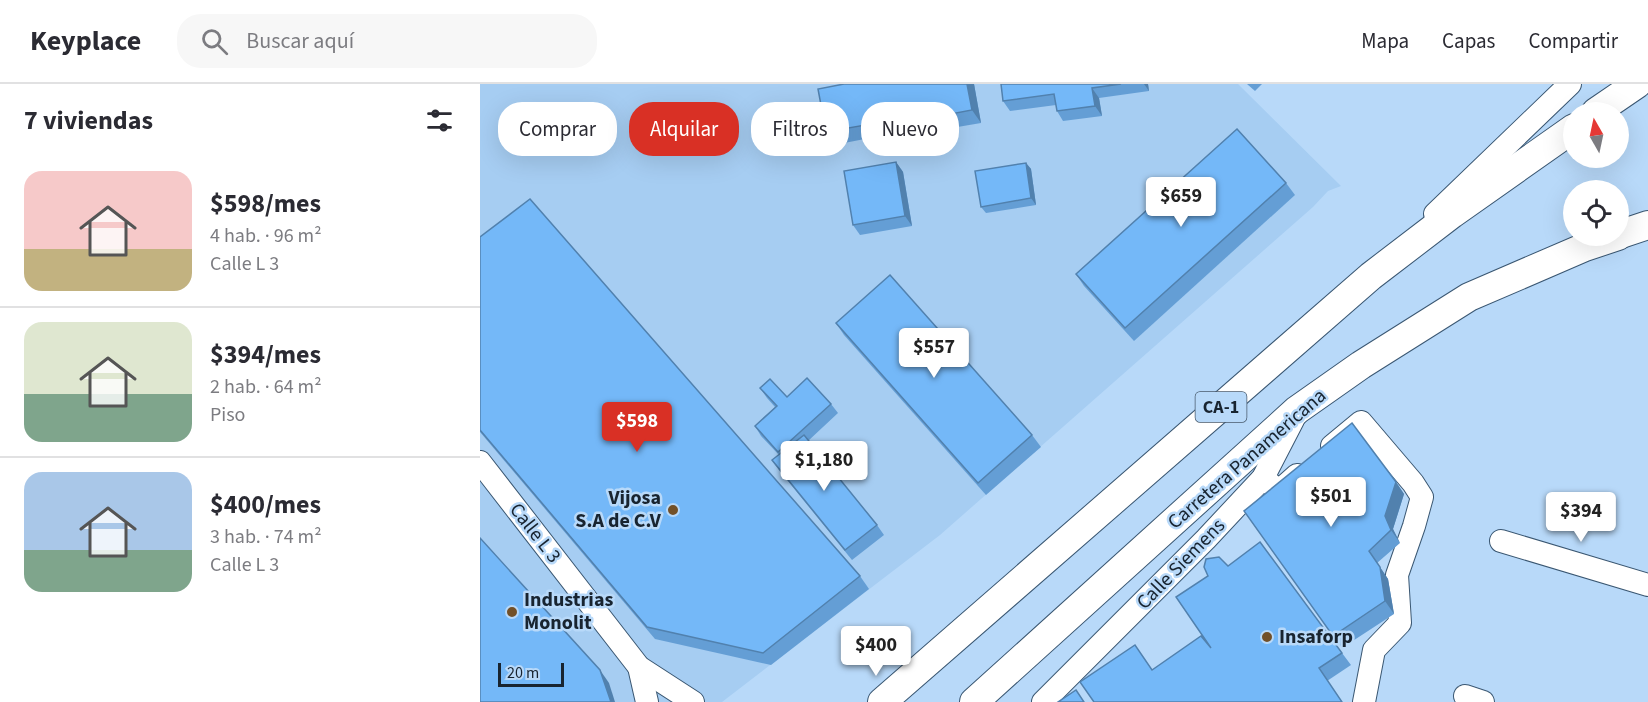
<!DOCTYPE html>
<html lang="es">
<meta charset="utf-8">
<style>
:root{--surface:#fff;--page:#f7f7f7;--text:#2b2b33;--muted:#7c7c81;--line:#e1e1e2;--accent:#d93025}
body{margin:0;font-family:"Source Sans 3",sans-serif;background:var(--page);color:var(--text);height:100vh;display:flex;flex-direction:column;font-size:22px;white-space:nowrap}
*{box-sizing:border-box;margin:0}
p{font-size:20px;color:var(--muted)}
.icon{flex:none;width:33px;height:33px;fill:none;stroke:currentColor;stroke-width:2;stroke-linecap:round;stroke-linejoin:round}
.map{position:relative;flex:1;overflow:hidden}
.panel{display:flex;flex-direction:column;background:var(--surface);width:480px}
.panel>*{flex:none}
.guide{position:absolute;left:18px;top:18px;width:570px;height:54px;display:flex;gap:12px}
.needle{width:39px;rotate:351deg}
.tools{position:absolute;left:1083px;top:18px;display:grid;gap:12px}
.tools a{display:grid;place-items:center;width:66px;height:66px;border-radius:50%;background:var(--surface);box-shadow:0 6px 24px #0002;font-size:30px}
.scale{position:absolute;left:18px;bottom:15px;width:66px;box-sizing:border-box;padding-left:6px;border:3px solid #182430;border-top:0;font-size:16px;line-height:21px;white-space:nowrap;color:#182430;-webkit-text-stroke:4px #b8d9f9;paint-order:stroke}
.price{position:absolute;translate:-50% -51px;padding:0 14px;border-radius:6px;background:#fff;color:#222;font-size:20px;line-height:39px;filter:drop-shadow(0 2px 3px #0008)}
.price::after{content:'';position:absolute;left:50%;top:36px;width:18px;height:14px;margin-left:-9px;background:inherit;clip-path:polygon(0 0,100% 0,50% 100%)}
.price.current{background:var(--accent);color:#fff}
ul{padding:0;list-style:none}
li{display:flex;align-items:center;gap:18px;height:150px;padding:0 24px}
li+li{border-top:2px solid var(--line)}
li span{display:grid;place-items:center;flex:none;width:168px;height:120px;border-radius:18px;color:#555}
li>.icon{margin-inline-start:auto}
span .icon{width:72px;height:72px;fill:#fffc;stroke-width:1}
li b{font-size:26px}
h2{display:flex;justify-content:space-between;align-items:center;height:72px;padding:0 24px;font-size:26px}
.tag{padding:0 21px;border-radius:24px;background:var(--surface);box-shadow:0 6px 24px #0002;font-size:21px;line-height:54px}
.tag.current{background:var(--accent);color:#fff}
header{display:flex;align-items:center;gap:36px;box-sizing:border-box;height:84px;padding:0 30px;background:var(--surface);border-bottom:2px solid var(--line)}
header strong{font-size:28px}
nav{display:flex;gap:33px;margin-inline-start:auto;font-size:21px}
.search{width:420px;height:54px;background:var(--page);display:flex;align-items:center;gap:15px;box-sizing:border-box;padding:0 21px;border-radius:24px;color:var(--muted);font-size:22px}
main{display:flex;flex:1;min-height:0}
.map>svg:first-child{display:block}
.built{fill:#a6cdf2}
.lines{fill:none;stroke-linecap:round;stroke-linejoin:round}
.minor-casing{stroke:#3a5772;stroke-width:24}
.major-casing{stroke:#3a5772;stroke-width:30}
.minor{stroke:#fff;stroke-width:22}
.major{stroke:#fff;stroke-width:28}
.wall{fill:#649ed5}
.shaded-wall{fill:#5181ae}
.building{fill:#74b8f8;stroke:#5181ae;stroke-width:1.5}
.poi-dot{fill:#725028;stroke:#b8d9f9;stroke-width:2}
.labels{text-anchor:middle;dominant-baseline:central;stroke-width:5;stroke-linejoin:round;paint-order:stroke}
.shield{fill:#b8d9f9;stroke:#485a6c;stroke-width:1.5}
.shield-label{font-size:18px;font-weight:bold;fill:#182430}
.street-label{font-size:20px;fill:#182430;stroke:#b8d9f9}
.poi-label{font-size:20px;font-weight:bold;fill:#182430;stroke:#b8d9f9;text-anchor:start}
</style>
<header>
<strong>Keyplace</strong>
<div class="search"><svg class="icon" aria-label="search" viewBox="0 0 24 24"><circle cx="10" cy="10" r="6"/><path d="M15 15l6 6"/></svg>Buscar aquí</div>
<nav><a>Mapa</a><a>Capas</a><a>Compartir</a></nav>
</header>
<main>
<section class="panel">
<h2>7 viviendas<svg class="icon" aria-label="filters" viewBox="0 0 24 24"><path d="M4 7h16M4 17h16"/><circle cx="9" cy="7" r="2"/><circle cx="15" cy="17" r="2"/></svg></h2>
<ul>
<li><span style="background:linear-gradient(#f6c9c9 65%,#c2b280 0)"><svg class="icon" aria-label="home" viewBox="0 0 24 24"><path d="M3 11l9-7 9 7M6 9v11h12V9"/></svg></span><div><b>$598/mes</b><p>4 hab. · 96 m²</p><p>Calle L 3</p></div></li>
<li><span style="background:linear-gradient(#dfe7d0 60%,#7fa58c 0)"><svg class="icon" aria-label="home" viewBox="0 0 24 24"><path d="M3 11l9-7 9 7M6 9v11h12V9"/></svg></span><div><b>$394/mes</b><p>2 hab. · 64 m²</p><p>Piso</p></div></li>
<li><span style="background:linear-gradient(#a9c7e8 65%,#7fa58c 0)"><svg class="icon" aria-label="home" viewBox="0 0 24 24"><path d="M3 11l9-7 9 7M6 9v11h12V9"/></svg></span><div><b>$400/mes</b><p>3 hab. · 74 m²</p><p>Calle L 3</p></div></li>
</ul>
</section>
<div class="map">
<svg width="1168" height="618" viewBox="0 0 1168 618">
<rect width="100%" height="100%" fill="#b8d9f9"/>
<!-- built -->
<path class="built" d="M0,0H758L861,102L848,107L833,123L460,451L242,618H0Z"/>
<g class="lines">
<!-- minor casing -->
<g class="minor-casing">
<g id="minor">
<path d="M955,130L1090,0"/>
<path d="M852,362L881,338L933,399L942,413L934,442L917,491L920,539L894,566L884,618"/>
<path d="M0,378L159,583L213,618"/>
<path d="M783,394L799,407L817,391"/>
<path d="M1021,457L1168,501"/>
<path d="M159,583L167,618"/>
<path d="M985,612L1003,618"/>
<path d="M563,618L726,455L783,394L813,336"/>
</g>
</g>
<!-- major casing -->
<g class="major-casing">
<g id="major">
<path d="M1116,28L1157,0"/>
<path d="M1138,151L1168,141"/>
<path d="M402,618L891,192L972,130L1094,44"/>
<path d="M494,618L817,326L881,281L989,213L1105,163L1138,152"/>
</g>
</g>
<!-- minor -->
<use href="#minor" class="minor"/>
<!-- major -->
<use href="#major" class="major"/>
</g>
<!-- wall -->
<g class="wall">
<path d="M364,0H494L501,39L448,48L450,62L414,69L405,56V51L354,61L346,48Z"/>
<path d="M521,0H668L669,7L619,14L622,32L583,37L577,27L576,21L530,27L523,17Z"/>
<path d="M767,0H782L775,7Z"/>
<path d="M416,78L423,88L432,142L380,151L373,141Z"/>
<path d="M546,79L551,85L556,121L506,129L501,123Z"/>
<path d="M806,99L815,111L654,257L604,202L596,190Z"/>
<path d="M0,153L380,492L389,505L291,581L175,555L0,348Z"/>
<path d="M356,239L552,351L561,363L506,411L364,251Z"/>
<path d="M280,304L307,313L351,320L358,329L328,357L397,441L404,451L372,476L299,386L292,376L299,371L281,352L275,342L295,323L287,314Z"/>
<path d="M916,398L924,410L913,445L920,459L897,479L908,495L914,530L862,564L764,427Z"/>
<path d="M748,482L862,569L871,581L847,597L672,586L731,564L728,492Z"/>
</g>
<!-- shaded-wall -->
<g class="shaded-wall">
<path d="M487,0H494L501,39L492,26Z"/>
<path d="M664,0H668L669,7Z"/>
<path d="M612,4L619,14L622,32L615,22Z"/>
<path d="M439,36L448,48L450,62L442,49Z"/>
<path d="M416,78L423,88L432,142L425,132Z"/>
<path d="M546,79L551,85L556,121L551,114Z"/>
<path d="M916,398L924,410L913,445L920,459L911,446L905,432Z"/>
<path d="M900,483L908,495L914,530L905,517Z"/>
<path d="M120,586L129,599L135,618H131Z"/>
</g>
<!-- building -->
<g class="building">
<path d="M364,0H487L492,26L439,36L442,49L405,56L402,38L346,48L338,5Z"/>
<path d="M521,0H641L612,4L615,22L577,27L574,10L523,17Z"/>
<path d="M757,45L806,99L645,244L596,190Z"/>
<path d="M416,78L425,132L373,141L364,87Z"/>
<path d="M546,79L551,114L501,123L495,87Z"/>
<path d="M50,115L380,492L283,569L167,543L0,346V153Z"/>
<path d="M410,191L552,351L498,399L356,239Z"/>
<path d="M327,294L351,320L298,368L275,342L297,322L280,304L290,295L307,313Z"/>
<path d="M872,339L916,398L905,432L911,446L889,467L900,483L905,517L853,552L764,427Z"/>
<path d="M324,351L397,441L365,466L292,376Z"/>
<path d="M0,454L120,586L131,618H0Z"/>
<path d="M780,458L862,569L839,584L862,618H614L600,598L655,561L672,586L721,552L731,564L696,513L728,492L724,483L726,475L739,473L748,482Z"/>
<path d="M596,606L604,618H578Z"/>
</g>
<!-- markers -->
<g class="poi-dot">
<circle cx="193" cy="426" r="6"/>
<circle cx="32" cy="528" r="6"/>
<circle cx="787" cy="553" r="6"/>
</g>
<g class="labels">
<!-- shield labels -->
<rect class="shield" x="715.5" y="308" width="51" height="30" rx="4.5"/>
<g class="shield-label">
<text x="741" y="323">CA-1</text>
</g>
<!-- street labels -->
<g class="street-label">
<text transform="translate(767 375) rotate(-41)">Carretera Panamericana</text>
<text transform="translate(55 449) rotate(52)">Calle L 3</text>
<text transform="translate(701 480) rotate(-46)">Calle Siemens</text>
</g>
<!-- poi labels -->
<g class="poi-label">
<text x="181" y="414" text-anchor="end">Vijosa<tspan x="181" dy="23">S.A de C.V</tspan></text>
<text x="44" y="516">Industrias<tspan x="44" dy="23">Monolit</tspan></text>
<text x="799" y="553">Insaforp</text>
</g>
</g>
</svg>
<div class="tools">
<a><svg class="needle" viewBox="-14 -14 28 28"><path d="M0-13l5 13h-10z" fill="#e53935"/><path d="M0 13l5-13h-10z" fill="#7c7c81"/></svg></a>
<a><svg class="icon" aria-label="locate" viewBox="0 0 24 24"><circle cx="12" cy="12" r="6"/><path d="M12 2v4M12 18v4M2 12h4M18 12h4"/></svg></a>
</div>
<div class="scale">20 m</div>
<b class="price" style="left:701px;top:144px">$659</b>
<b class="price" style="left:454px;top:295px">$557</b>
<b class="price current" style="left:157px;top:369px">$598</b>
<b class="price" style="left:344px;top:408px">$1,180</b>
<b class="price" style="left:851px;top:444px">$501</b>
<b class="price" style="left:1101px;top:459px">$394</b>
<b class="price" style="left:396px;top:593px">$400</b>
<div class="guide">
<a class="tag">Comprar</a>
<a class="tag current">Alquilar</a>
<a class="tag">Filtros</a>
<a class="tag">Nuevo</a>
</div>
</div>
</main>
